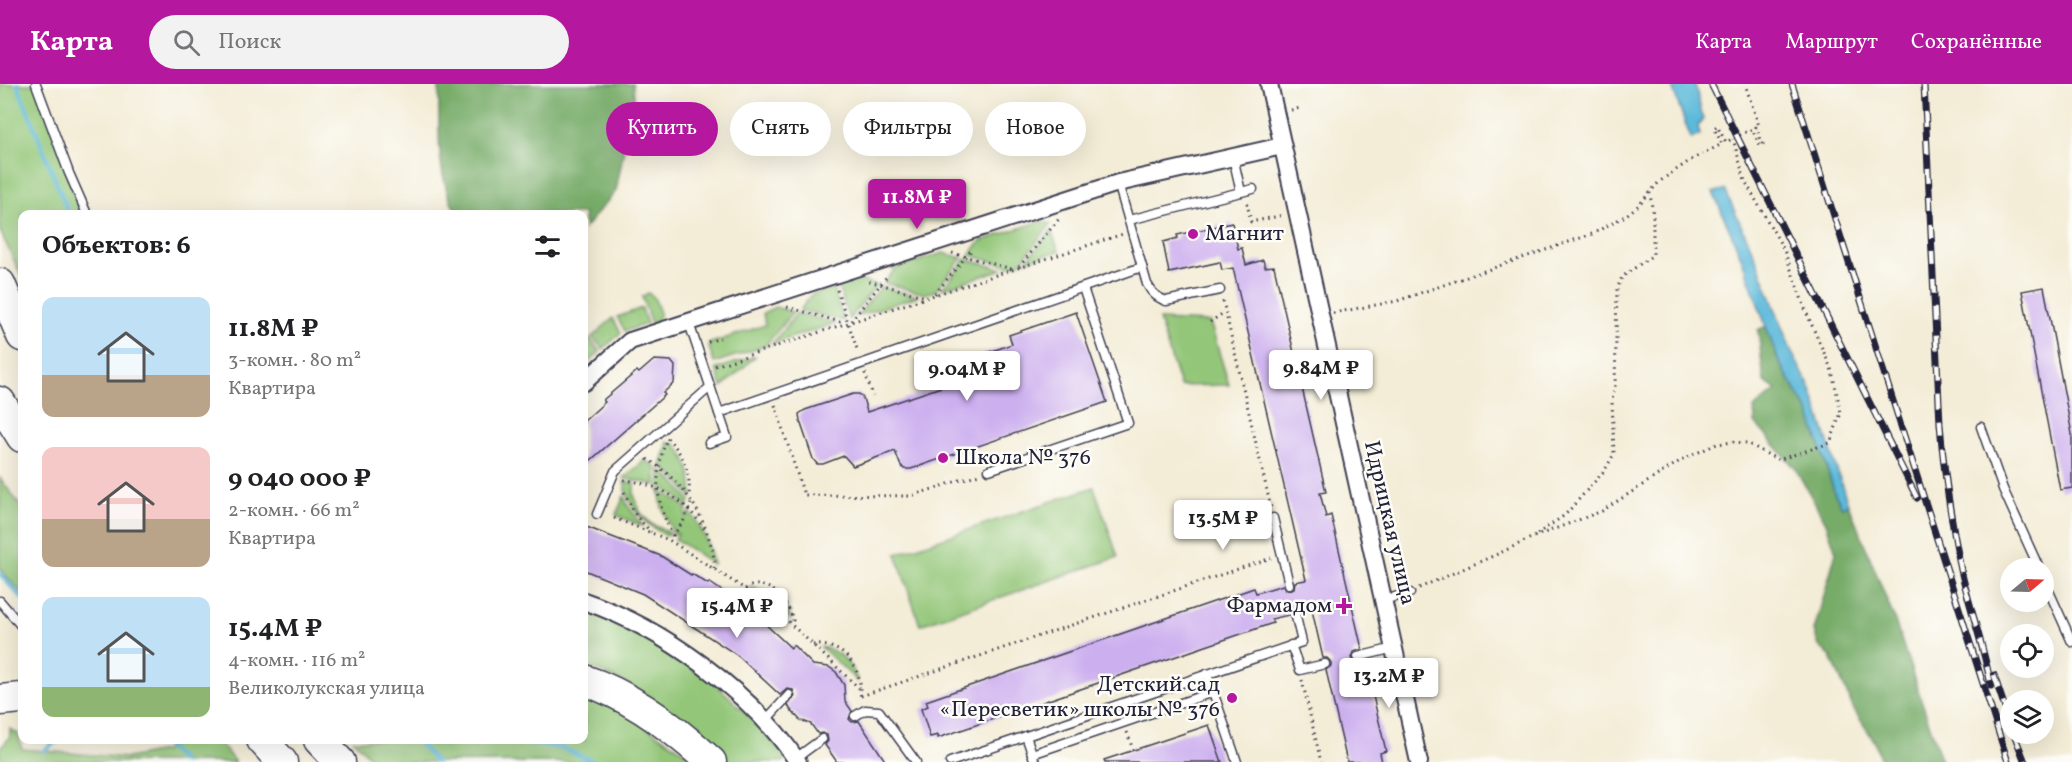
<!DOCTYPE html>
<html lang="ru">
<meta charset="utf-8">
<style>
:root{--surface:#fff;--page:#f2f2f2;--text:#202124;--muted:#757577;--accent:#b5179e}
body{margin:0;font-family:Vollkorn,serif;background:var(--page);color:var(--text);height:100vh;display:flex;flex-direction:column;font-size:22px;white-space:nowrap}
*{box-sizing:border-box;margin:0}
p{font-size:20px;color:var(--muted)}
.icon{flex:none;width:33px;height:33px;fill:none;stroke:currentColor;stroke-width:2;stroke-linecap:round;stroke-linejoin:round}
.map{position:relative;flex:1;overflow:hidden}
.sheet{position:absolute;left:18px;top:126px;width:570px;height:534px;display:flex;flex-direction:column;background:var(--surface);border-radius:12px;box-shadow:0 6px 24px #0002}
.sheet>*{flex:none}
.top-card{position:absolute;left:606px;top:18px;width:570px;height:54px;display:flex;gap:12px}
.needle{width:39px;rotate:71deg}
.tools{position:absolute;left:2000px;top:474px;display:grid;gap:12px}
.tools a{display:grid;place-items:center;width:54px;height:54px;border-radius:50%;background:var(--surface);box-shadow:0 6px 24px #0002;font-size:30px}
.price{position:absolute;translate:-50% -51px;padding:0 14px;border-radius:6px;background:#fff;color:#222;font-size:20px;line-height:39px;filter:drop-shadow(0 2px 3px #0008)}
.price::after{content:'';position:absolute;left:50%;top:36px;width:18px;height:14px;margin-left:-9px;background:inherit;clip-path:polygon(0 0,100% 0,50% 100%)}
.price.current{background:var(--accent);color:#fff}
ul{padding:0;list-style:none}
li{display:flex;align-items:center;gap:18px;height:150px;padding:0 24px}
li span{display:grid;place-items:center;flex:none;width:168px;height:120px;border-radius:12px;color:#555}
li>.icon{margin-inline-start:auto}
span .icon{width:72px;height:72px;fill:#fffc;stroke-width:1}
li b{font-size:26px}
h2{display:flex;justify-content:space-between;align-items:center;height:72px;padding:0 24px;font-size:26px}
.pill{padding:0 21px;border-radius:27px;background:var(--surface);box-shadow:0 6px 24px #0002;font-size:21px;line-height:54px}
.pill.current{background:var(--accent);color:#fff}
header{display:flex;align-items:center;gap:36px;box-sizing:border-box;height:84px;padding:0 30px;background:var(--accent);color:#fff}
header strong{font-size:28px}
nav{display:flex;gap:33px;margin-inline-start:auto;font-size:21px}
.search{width:420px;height:54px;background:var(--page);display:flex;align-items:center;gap:15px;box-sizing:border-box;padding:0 21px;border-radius:33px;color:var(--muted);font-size:22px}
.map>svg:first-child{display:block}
.green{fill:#93c678;stroke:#5a745a;stroke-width:1.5}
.forest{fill:#76ab68;stroke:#4c6652;stroke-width:1.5}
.water{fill:#5cb9da;stroke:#3f6e8a;stroke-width:1.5}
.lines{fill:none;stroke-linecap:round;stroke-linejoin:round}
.stream{stroke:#5cb9da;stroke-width:4.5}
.building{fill:#ccafef}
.lane-casing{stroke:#414052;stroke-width:11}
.street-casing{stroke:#414052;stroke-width:20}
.highway-casing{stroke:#414052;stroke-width:33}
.path{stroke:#414052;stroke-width:3;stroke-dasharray:1.5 4.5;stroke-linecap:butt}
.lane{stroke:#fff;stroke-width:8}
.street{stroke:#fff;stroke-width:16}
.highway{stroke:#fff;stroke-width:30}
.rail-casing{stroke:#22223b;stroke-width:7}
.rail{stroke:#fdfcf7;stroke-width:4.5;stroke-dasharray:14;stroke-linecap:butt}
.poi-dot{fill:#b5179e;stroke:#fdfcf7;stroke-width:2}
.labels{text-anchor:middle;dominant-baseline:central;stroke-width:5;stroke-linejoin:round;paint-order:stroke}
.poi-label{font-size:22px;fill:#22223b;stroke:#fdfcf7;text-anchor:start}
.street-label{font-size:22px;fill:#22223b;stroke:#fdfcf7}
</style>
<header>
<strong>Карта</strong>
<div class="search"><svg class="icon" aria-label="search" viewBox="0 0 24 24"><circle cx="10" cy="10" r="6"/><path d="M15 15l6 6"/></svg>Поиск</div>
<nav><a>Карта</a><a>Маршрут</a><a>Сохранённые</a></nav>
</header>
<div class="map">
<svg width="2072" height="678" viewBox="0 0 2072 678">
<rect width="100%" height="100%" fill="#fdfcf7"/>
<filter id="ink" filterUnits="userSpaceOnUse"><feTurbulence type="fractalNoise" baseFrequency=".0167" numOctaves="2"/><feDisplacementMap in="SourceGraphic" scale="12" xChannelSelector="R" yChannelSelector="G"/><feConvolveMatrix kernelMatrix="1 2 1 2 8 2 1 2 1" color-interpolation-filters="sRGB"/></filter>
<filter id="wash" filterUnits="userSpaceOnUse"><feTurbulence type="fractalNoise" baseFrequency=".008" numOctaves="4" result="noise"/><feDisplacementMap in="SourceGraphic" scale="24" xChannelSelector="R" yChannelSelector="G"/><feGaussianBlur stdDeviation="1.35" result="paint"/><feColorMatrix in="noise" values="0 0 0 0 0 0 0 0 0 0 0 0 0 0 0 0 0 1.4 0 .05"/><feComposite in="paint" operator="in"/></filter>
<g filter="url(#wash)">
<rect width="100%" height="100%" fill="#f3ecd6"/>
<!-- green -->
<g class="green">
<path d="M0,0H37L85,130H22V193L0,147Z"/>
<path d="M1041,137L1051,140L1020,179L1010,182L969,171L981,157Z"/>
<path d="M1051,147L1059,167L1026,177Z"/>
<path d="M943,169L962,174L935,207L925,210L884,199L896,184Z"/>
<path d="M966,175L1003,185L942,205Z"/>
<path d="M858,196L877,201L849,235L838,203Z"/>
<path d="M881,203L918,212L857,232Z"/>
<path d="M833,204L844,237L800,226L811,211Z"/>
<path d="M648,209L654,213L660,229L656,237L651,239L642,213Z"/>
<path d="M775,223L793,228L765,262L714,279L708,260L765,241L763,229Z"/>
<path d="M642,224L647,240L625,247L617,233Z"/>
<path d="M797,229L836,239L772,260Z"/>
<path d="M613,234L621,249L603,265L592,253Z"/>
<path d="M1159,236L1210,238L1229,301L1180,302Z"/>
<path d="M590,255L600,268L584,282V261Z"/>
<path d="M756,272L722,303L716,285Z"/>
<path d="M668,358L672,361L674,358C687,373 694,393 692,413L675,394L661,382Z"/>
<path d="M645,376L656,383V401L624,394Z"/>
<path d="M660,386L672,396L690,416L688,422L676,412L659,402Z"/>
<path d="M0,394L22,424V509L0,485Z"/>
<path d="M624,398L634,399V411L640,428L651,440L669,448L670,450L667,452C644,440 628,424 624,398Z"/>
<path d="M1094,403L1118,473L920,541L896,470Z"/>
<path d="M659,406L679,418L687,425L685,430L687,433L690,428C702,444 710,460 713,480L675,455L678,450L673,449L662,423Z"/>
<path d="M624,412L628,422L643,442L616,431Z"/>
<path d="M749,503C769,504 786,516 791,535Z"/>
<path d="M584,525C632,544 681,568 719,603C743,625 765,650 787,673L783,678H729L720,667L631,602L584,580Z"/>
<path d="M821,563C839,566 852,580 858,598Z"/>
<path d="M584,605L595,609L700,678H375L353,656H584Z"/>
<path d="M10,645L18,650L22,665L128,674L172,665L164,656H217L235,678H0V664L10,653Z"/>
</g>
<!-- forest -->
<g class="forest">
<path d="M439,0H633L634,14L616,107L584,145V130H457C435,92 439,43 439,0Z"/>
<path d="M1766,242L1779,278L1810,330L1835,410L1842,423L1848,420L1853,431L1894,534L1942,678H1881L1875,658L1854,626L1831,573L1819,562L1814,547L1836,468L1826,439L1795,384L1755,339L1754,324L1776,306L1764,297L1758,246Z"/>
</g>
<!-- water -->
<g class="water">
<path d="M1671,0H1695L1703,35L1698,42L1700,51L1691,55Z"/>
<path d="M1725,106L1755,172L1792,269L1811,305L1848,420L1842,423L1835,410L1810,330L1779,278L1739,168L1713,108Z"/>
</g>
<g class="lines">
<!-- stream -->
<g class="stream">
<path d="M17,0L69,130"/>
<path d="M0,490L22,514"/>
<path d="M160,656L183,678"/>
<path d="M416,656L436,678"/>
<path d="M472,658L506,656L562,664L595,678"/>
<path d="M44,667L57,656"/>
</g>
</g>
<g id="blocks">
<!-- building -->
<g class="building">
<path d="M1232,139L1238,165L1242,164L1246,181L1263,176L1265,183L1274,182L1326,408L1320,409L1326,433L1331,431L1362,565L1354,568L1352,574L1356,579L1365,578L1386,667L1380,669L1382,678H1347L1326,586L1331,582V578L1327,574H1323L1312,526L1301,528L1296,523L1290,525L1289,531L1271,535L1273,539L938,654V651L930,653L921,625L928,622L926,617L1254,504L1256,509L1283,501L1285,505L1290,506L1294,504L1295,498L1306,496L1233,184L1222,186L1220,178L1169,189L1163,158L1178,154L1177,151Z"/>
<path d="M2044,203L2072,350V404L2060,406L2022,207Z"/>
<path d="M1076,228L1107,318L911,385H904L900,380L895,367L853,382L844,372L823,380H817L813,375L800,337L799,330L805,326L853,310H859L863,314L867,328L953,299L947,283L1012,260L1009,251Z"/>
<path d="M654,276L671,277L675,282L674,299L663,309L665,311L584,382V337L605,318L603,316L637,287L639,289Z"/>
<path d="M584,442L661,472L691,491L692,490L708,500L709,498L722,507L720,509L762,537L791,564L793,561L813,581L829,583L836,588L844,601L845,617L852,627L849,635L852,638L859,637L886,678H837L825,661L828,657L827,651L822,649L818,650L811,640L800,636L790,625L788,621L795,612L793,606L787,605L780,611L737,571L643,510L584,486Z"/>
<path d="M1209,641L1222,678H1105L1104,676Z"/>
</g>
</g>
</g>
<g filter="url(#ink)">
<use href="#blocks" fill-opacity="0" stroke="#414052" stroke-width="1.5"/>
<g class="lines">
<!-- lane casing -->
<g class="lane-casing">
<g id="lane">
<path d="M36,0L69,89L87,130"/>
<path d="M1233,73L1241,108"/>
<path d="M1118,99L1147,200C1152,209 1156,213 1166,217L1220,206"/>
<path d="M1129,136L1253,105"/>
<path d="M689,239L727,353L709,359"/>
<path d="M719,329L1142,183"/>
<path d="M1981,343L2003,405L2039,484"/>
<path d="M989,386L1128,339L1083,204"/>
<path d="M597,430L615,387L710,303"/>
<path d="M1257,438L1273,434L1289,500"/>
<path d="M2043,494L2072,558"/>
<path d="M1383,516L1410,509"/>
<path d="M0,517L22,543"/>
<path d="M1291,561L1300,586L1325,580"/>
<path d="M1358,573L1394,564"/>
<path d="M1207,590L1237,678"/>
<path d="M855,632L865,626L879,627L916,678"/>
<path d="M765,637L789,611"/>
<path d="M1026,652L1035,678"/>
<path d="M1032,670L1213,608"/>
<path d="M796,674L822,655"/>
<path d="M950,678L1302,558L1295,529"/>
</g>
</g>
<!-- street casing -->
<g class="street-casing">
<g id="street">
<path d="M1269,0L1419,678"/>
<path d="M584,298L630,257L1118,99L1282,62"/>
<path d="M584,517C663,544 751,608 798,678"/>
</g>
</g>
<!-- highway casing -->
<g class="highway-casing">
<g id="highway">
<path d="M0,200L22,252"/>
<path d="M0,318L22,353"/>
<path d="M584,596C632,612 674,644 711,678"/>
<path d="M0,616L22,614"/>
<path d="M262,656L282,678"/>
<path d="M319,656L340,678"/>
</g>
</g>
<!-- path -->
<g class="path">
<path d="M1291,26L1301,24"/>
<path d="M1247,119L1251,138L1284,131"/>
<path d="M952,169L1012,185"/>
<path d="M1019,183L1059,135"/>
<path d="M869,197L926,213"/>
<path d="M837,206L858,268"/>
<path d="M935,210L973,164"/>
<path d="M1223,217L1271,424"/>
<path d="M787,223L844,239"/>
<path d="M1333,229L1397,217L1592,150L1625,132L1639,121L1659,98L1670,90L1691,76L1722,60L1714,44L1717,42L1726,58L1752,45L1760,62L1763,60L1756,43L1759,42L1745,0"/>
<path d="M851,237L888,191"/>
<path d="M1210,238L1225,228"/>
<path d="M708,258L720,254"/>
<path d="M715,282L1123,150"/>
<path d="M865,289L873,312"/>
<path d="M775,321L804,411L911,412L979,390"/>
<path d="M647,375C678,394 700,422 710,458C713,467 715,476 714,486"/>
<path d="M624,396C659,400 685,415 704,445"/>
<path d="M624,408L636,432L651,448"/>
<path d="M614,434L669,456L762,516L779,529L859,604"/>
<path d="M1537,450L1565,431L1605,386L1614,370L1612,316L1615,303L1617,205L1622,193L1653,171V131L1650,109"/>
<path d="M673,452C655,417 653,392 667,354C684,370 691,389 689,412"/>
<path d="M673,452L684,436L692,417"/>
<path d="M1419,504L1500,469L1531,454L1602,427L1683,375L1717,360L1733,358L1747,359L1778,376L1830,359L1841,329L1832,287L1807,230L1784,166L1745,97L1733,55"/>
<path d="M745,505C766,491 788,516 793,536L791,540"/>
<path d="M813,561C835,559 854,573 859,594C861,601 859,606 861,613"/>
<path d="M1302,596L1321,678"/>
<path d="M861,612L1271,474"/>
<path d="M1127,648L1133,666"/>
</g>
<!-- lane -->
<use href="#lane" class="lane"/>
<!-- street -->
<use href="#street" class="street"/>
<!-- highway -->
<use href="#highway" class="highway"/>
<!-- rail casing -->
<g class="rail-casing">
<g id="rail">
<path d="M1711,0L1917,414"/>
<path d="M1792,0L2008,678"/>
<path d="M1924,0L1940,340C1944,389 1951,437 1961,486C1970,525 1984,563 1991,602"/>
<path d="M1994,591L2010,639"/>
<path d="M2014,650L2025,678"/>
</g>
</g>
<!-- rail -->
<use href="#rail" class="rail"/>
</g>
</g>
<!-- markers -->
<g class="poi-dot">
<circle cx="1193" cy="150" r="6"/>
<circle cx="943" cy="374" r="6"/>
<path d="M1341 513h6v6h6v6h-6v6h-6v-6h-6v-6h6z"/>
<circle cx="1232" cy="614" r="6"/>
</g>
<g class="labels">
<!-- poi labels -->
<g class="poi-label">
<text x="1205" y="150">Магнит</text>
<text x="955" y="374">Школа № 376</text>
<text x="1332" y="522" text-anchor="end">Фармадом</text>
<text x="1220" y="601" text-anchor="end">Детский сад<tspan x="1220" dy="25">«Пересветик» школы № 376</tspan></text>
</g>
<!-- street labels -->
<g class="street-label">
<text transform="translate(1389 439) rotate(77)">Идрицкая улица</text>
</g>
</g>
</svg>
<div class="tools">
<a><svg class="needle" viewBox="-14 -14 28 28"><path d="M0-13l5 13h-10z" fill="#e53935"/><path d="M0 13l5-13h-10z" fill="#757577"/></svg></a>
<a><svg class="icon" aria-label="locate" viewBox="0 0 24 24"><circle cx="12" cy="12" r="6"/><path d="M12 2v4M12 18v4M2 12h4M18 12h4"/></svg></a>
<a><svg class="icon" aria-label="layers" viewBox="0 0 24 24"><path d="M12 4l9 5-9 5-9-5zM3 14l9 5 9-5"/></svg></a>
</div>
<b class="price current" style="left:917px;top:146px">11.8M ₽</b>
<b class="price" style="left:1321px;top:317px">9.84M ₽</b>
<b class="price" style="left:967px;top:318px">9.04M ₽</b>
<b class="price" style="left:1223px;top:467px">13.5M ₽</b>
<b class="price" style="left:737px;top:555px">15.4M ₽</b>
<b class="price" style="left:1389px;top:625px">13.2M ₽</b>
<div class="top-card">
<a class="pill current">Купить</a>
<a class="pill">Снять</a>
<a class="pill">Фильтры</a>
<a class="pill">Новое</a>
</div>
<section class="sheet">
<h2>Объектов: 6<svg class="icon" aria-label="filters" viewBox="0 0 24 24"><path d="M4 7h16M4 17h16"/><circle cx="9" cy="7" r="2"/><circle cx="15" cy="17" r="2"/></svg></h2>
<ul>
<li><span style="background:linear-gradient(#bfe0f5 65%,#b9a48a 0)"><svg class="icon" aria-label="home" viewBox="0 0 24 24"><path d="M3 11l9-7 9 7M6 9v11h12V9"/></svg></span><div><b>11.8M ₽</b><p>3-комн. · 80 m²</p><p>Квартира</p></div></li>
<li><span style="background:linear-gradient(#f6c9c9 60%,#b9a48a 0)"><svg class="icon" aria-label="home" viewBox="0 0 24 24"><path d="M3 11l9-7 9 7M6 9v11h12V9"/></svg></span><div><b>9 040 000 ₽</b><p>2-комн. · 66 m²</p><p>Квартира</p></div></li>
<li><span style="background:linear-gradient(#bfe0f5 75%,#8fb573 0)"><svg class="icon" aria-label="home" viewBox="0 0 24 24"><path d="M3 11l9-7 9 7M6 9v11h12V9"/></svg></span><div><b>15.4M ₽</b><p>4-комн. · 116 m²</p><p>Великолукская улица</p></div></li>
</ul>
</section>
</div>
